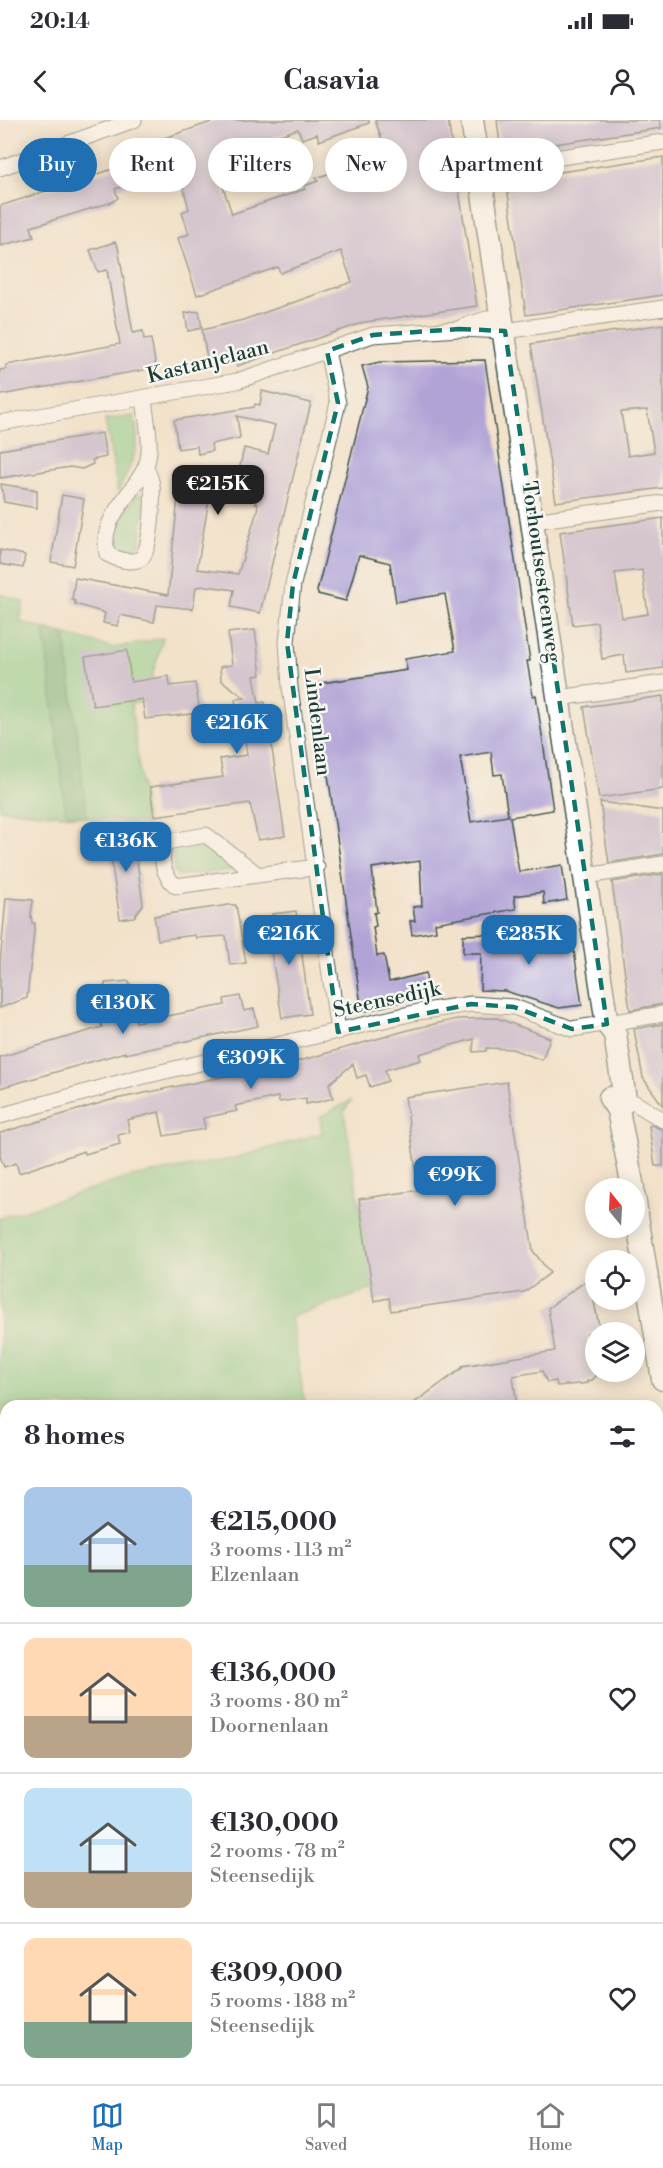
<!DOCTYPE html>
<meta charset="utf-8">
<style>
:root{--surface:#fff;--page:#f7f7f7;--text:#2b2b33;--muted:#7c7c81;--line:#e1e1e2;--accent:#1f6fb2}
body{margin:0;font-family:"Libre Bodoni",serif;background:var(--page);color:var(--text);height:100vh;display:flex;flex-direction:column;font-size:22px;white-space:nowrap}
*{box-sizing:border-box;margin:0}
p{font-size:20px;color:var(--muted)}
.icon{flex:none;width:33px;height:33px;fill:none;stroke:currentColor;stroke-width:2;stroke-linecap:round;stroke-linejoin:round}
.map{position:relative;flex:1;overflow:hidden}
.drawer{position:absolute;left:0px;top:1280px;width:663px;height:686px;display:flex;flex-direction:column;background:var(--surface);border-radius:18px 18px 0 0;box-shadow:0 3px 15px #0003}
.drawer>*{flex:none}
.banner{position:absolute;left:18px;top:18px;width:627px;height:54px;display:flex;gap:12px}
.needle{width:39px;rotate:342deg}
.buttons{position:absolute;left:585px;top:1058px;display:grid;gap:12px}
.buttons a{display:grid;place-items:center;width:60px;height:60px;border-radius:50%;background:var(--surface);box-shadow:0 3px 15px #0003;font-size:30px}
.price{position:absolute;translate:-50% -51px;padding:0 14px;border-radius:12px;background:var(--accent);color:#fff;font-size:20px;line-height:39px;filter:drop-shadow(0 2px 3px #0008)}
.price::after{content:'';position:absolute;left:50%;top:36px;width:18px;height:14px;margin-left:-9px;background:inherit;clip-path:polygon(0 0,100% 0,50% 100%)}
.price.active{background:#222;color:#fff}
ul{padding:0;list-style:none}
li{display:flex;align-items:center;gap:18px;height:150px;padding:0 24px}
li+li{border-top:2px solid var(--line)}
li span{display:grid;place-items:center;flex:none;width:168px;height:120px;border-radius:12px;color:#555}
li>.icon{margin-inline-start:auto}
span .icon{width:72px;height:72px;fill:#fffc;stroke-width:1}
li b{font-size:26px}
h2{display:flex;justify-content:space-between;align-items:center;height:72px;padding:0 24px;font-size:26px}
.tag{padding:0 21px;border-radius:27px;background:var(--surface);box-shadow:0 3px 15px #0003;font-size:21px;line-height:54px}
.tag.active{background:var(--accent);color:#fff}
.status{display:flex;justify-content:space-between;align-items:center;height:42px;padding:0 30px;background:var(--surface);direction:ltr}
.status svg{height:16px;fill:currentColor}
header{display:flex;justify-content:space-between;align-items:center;height:78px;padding:0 24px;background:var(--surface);font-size:27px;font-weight:800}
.tab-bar{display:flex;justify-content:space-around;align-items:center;height:84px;border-top:2px solid var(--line);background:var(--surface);font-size:16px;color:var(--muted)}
.tab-bar a{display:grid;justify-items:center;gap:3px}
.tab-bar .active{color:var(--accent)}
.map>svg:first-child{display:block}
.green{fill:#82cc88;stroke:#50845e;stroke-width:1.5}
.forest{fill:#69b074;stroke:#447654;stroke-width:1.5}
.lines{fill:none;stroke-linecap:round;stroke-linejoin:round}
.stream{stroke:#5ba7d4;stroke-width:5}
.building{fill:#b1a3d6;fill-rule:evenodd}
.street-casing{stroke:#3f564b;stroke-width:17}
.primary-casing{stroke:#3f564b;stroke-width:25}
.street{stroke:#fff;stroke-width:15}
.primary{stroke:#fff;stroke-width:22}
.marked{fill:none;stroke:#0f766e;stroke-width:4.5;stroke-dasharray:12 8;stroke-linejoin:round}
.labels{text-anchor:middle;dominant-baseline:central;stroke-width:5;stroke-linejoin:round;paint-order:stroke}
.street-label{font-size:21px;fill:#1f3d34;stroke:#f6f6f2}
</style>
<div class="status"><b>20:14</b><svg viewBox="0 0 49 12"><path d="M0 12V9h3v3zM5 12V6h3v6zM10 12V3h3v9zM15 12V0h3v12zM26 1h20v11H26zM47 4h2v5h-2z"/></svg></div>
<header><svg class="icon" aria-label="back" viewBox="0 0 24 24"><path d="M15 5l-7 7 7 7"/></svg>Casavia<svg class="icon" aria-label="person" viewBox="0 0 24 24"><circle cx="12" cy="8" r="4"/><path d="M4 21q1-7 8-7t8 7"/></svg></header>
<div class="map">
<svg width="663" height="1964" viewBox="0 0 663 1964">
<rect width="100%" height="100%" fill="#f6f6f2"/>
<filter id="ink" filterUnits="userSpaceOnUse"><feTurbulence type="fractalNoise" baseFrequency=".0167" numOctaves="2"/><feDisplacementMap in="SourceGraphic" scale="12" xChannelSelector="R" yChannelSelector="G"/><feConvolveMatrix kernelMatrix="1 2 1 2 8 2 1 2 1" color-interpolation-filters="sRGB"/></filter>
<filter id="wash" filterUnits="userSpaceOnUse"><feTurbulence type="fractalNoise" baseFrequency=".008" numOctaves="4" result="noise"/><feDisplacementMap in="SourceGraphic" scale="24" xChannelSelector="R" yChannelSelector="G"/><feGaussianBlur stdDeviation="1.35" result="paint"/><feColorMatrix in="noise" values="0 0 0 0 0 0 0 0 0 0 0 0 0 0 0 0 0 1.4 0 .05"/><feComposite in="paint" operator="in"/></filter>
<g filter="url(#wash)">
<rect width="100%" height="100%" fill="#f3e2cb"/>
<!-- green -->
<g class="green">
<path d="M134,296C143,331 130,343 118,373L105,300Z"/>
<path d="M142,374L145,379L140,425L132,433L118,431L112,424L113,409L136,376Z"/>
<path d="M0,474L24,482L20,502L114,528L163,518L145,581L131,584L146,703L0,689Z"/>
<path d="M197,723L210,728L233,747V750L178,756L174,751L173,732L178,727Z"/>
<path d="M352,980L344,991L373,1169L291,1197L305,1285L6,1286V1350L0,1346V1098L130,1057L231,1039L322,1013L320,997Z"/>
<path d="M6,1371V1959H44L26,1964H0V1373Z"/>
</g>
<!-- forest -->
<path class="forest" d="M44,509L65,515L87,697L66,694Z"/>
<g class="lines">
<!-- stream -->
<path class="stream" d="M0,1964L18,1959"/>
</g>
<g id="blocks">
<!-- building -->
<g class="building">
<path d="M217,0H369V3L319,21L317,14L302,19L298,9L271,18L272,21L263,23L265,30L216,46L232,94L305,69L304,66L318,61L316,58L387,34L375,0H448L477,186L365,202L237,246L233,235L207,238L202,210L243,200L352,162L341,131L280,153L278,147L197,175L178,118L189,114L182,92L189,89L180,55L161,62L158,55L115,69L118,78L112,82L31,107L34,117L0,126V86L122,46L118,34Z"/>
<path d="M497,0H660L661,8L501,32Z"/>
<path d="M663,37V175L526,195L506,60Z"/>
<path d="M115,122L118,127L133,213L143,211L144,220L151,219L156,248L0,275V250L6,249V245L120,224L107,150L98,152L90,130Z"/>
<path d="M199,191L202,208L188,211L185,193Z"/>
<path d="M663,204V368L556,382L531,224ZM647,290L654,332L628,336L621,292Z"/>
<path d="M485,240L530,541H527L533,576L536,575L553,690L510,697L519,752L562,745L567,780L544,784L543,772L514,776L516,789L435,803L436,811L412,815L410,801H415L413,787L422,786L420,741L372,748L377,792L374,793L376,806L373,807L377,836L384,835L389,862L426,853L427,875L362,892L315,564L407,550L405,539L455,531L445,474L396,482L390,443L359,435L346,481L318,474L317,471L368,267L362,246L380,242ZM491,632L494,655L502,654L508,696L471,702L460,637Z"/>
<path d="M262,271L311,283L260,493L231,487L234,470L207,466L196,467L193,489L157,485L154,502L120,495L118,506L103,503L105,493L75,484V481L72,480L75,458L168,475L180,358L212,362L197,449L238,454L257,391L258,384H255L260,365L236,364L244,328L268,334L275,305L237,296L240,318L211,324L212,331L198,334L197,326L178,329L174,300L254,287L255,284L260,285Z"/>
<path d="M102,313L106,337L92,340L93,344L82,349L70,347L0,358V330Z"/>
<path d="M1,364L37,370V388L4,382Z"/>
<path d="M62,375L84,379L73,446L51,442Z"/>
<path d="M663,398V548L626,553L624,535L602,539L597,502L573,505L560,412ZM642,450L648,494L622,498L615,453Z"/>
<path d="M0,430L25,435L23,448L0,444Z"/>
<path d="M255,510L261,555L254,556L259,583L265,582L285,716L258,720L250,683L154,696L150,667L223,657L220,639L247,635L242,600L238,601L235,579L245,578L221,560L220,547L232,545L228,513Z"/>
<path d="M127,530L131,562L169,556L170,566L195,563L200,593L145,599L142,579L93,586L85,537Z"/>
<path d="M663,576V669L599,678L584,587Z"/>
<path d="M600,682L663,691V734L609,743Z"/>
<path d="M127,710L133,711L143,785L134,797L120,799L107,713Z"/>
<path d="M663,754V884L630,890L612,762Z"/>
<path d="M6,778L33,780L31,795L32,803H35L27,878L0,888V844Z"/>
<path d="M229,785H236L246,843L230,845L226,816L196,818L195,815L158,820L154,796Z"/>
<path d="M296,791L310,894L282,898L270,825L276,823L272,794Z"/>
<path d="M571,811L582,885L559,888L505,871L480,870L481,833H463V815Z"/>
<path d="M129,861L136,902L225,885L224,879L240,876L244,891L254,889L258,906L125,934V932L0,968V937L102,907L91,871L105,866V863Z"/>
<path d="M497,898L550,918L542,940L512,929L486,928V931L473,932L474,919L419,934L421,940L385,950L388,961L370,967L366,955L357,958L353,944L329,964L333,978L322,981L306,984V978L279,982L278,977L235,986L237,991L203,998L205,1009L164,1016L159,992L127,1000L130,1012L118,1015L120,1024L85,1034L84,1031L19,1053L16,1043L4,1047L0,1036V1013L111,980L299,941L412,909L457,899Z"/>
<path d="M663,904V986L643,958L634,909Z"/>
<path d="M507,962L533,1131L550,1153L524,1172L391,1191L389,1178L374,1181L359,1079L419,1070L405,977Z"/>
<path d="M652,1005L663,1010V1046H655L649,1006Z"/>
<path d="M593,1156L594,1182L600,1210L587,1213L596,1251L600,1252L592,1260L587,1261L588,1263L557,1266L556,1261L547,1262L542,1251L513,1256L517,1286H410L462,1248V1246L555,1231L548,1188Z"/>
</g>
</g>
</g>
<g filter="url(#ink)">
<use href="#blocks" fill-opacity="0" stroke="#3f564b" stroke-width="1.5"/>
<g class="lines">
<!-- street casing -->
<g class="street-casing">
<g id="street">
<path d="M0,48L134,0"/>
<path d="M480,49L663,22"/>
<path d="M462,207L502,194"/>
<path d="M327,231L338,283L293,464L287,522L290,567L338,912"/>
<path d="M144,279C146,300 154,328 145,348C131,377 99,398 107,434C116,439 130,444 140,439C152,432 153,379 152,365C151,359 148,353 146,347"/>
<path d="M0,303L237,261L373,215L459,209L505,211L663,188"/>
<path d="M533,401L663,383"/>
<path d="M559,578L663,563"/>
<path d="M257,754L206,715L166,722C159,739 163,755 176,766L317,747"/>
<path d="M587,756L663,744"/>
<path d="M616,980L635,983L663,1000"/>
<path d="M0,996L140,957L418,892L471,884L514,887L572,909L663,894"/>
</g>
</g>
<!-- primary casing -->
<g class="primary-casing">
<g id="primary">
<path d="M472,0L607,904L615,914L625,980L618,990"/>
<path d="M610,978L618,990L633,1068"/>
<path d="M634,1077L663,1259"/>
</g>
</g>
<!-- street -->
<use href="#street" class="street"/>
<!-- primary -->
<use href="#primary" class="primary"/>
</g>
</g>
<!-- marked area -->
<path d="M0 0H663V1964H0ZM459,209L505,211L607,904L572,909L514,887L471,884L338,912L287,522L293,464L338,283L327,231L373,215Z" fill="#f3e2cb" fill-opacity=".55" fill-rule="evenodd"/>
<path class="marked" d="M459,209L505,211L607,904L572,909L514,887L471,884L338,912L287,522L293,464L338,283L327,231L373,215Z"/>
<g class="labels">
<!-- street labels -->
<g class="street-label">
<text transform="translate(208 242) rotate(-14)">Kastanjelaan</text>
<text transform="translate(541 452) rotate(82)">Torhoutsesteenweg</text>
<text transform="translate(317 602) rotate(83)">Lindenlaan</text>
<text transform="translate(387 880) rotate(-12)">Steensedijk</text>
</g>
</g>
</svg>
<div class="buttons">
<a><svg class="needle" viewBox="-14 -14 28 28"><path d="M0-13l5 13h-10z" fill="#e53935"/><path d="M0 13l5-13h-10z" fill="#7c7c81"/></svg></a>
<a><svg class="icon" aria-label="locate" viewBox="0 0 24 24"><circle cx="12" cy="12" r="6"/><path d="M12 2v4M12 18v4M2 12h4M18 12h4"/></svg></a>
<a><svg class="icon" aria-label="layers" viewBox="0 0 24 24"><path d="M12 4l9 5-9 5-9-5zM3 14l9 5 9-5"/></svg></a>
</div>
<b class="price active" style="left:218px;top:396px">€215K</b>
<b class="price" style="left:237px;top:635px">€216K</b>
<b class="price" style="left:126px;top:753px">€136K</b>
<b class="price" style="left:289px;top:846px">€216K</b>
<b class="price" style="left:529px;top:846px">€285K</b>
<b class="price" style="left:123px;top:915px">€130K</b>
<b class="price" style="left:251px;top:970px">€309K</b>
<b class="price" style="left:455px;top:1087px">€99K</b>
<div class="banner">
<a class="tag active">Buy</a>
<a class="tag">Rent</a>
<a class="tag">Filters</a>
<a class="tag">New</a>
<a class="tag">Apartment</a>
</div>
<section class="drawer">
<h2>8 homes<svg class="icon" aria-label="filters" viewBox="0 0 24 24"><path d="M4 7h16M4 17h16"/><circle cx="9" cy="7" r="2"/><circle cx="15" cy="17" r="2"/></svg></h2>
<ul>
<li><span style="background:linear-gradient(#a9c7e8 65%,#7fa58c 0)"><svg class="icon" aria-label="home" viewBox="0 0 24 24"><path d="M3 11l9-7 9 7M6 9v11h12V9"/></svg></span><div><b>€215,000</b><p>3 rooms · 113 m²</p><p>Elzenlaan</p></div><svg class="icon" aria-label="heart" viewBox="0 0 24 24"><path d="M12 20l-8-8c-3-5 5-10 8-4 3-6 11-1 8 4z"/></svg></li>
<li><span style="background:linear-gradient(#ffd9b3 65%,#b9a48a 0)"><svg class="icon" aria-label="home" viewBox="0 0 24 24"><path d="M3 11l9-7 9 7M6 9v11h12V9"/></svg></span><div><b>€136,000</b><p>3 rooms · 80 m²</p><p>Doornenlaan</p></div><svg class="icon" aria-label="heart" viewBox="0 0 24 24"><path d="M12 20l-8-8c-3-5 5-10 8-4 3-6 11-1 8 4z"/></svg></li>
<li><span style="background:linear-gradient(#bfe0f5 70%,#b9a48a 0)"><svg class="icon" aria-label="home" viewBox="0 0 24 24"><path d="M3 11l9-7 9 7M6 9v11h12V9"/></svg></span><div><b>€130,000</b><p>2 rooms · 78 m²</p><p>Steensedijk</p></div><svg class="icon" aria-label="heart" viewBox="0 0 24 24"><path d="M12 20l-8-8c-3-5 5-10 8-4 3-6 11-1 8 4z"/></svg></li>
<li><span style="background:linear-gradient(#ffd9b3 70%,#7fa58c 0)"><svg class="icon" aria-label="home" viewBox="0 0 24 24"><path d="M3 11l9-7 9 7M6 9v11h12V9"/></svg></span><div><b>€309,000</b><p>5 rooms · 188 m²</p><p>Steensedijk</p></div><svg class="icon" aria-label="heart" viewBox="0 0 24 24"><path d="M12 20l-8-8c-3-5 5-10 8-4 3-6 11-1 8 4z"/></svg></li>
</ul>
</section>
</div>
<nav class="tab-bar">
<a class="active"><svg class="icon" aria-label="map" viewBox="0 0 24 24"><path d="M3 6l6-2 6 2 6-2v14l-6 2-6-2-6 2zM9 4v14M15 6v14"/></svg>Map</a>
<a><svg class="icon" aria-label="saved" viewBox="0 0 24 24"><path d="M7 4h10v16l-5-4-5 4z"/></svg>Saved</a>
<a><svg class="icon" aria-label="home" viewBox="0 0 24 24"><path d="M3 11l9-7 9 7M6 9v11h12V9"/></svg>Home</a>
</nav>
